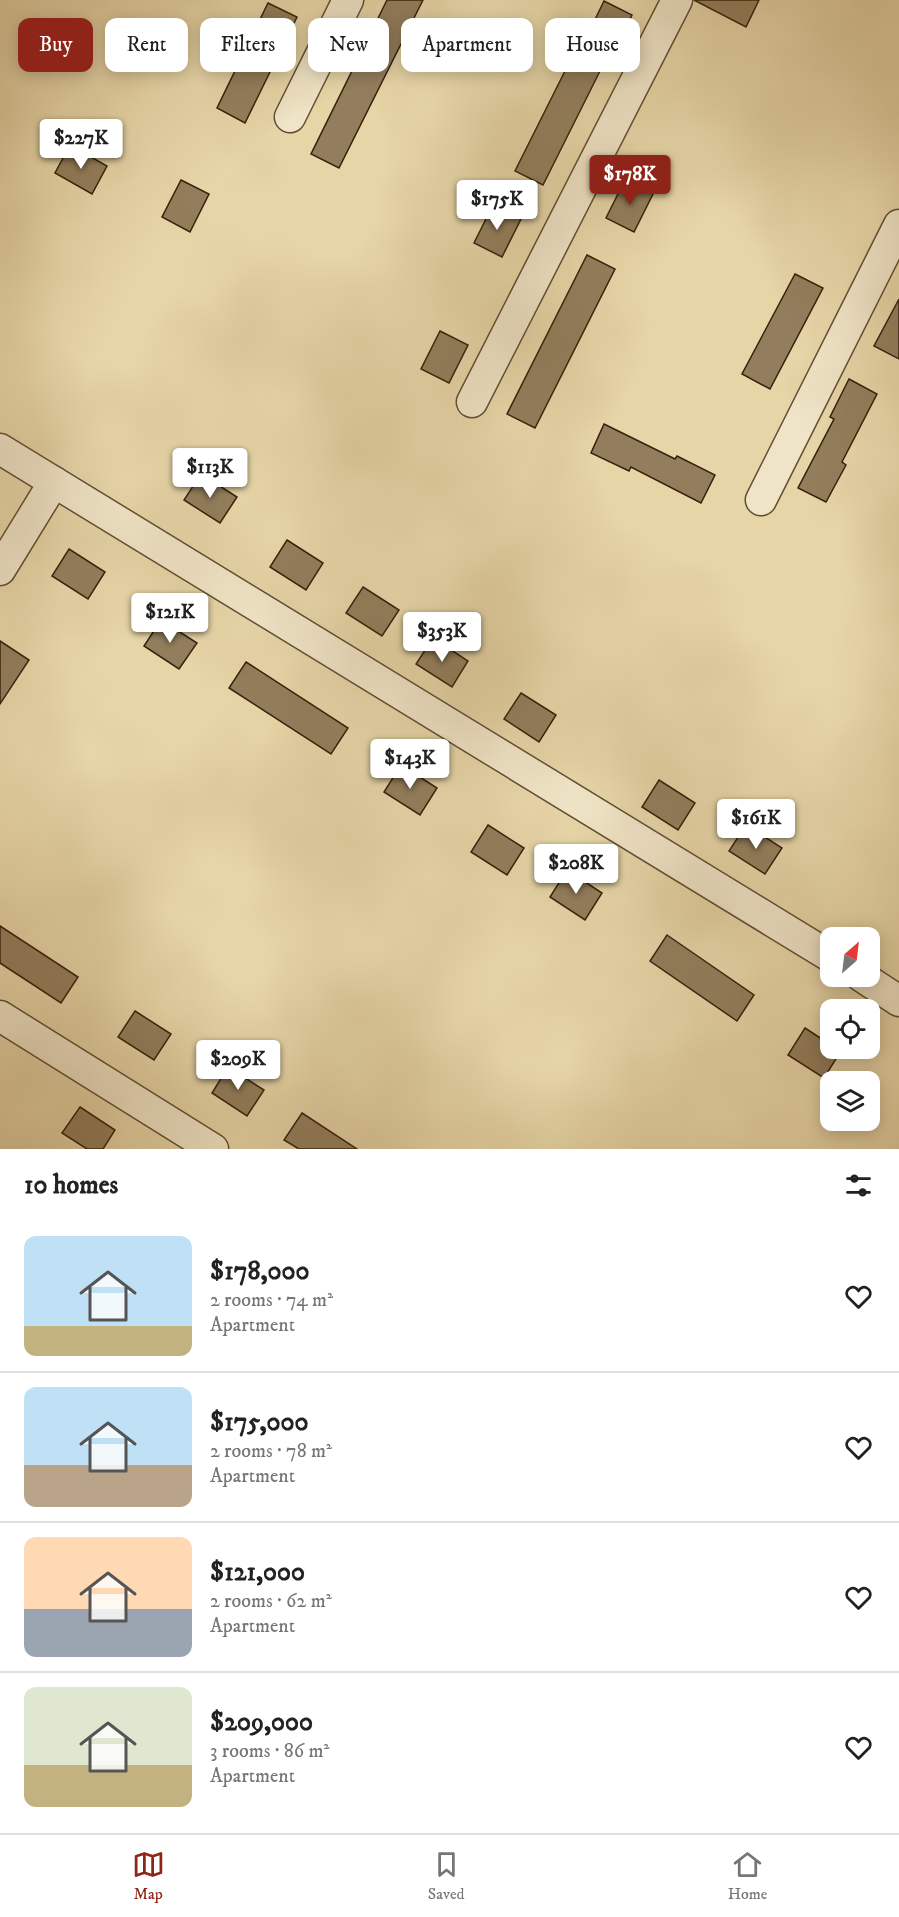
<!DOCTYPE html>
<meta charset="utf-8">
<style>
:root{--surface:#fff;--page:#f6f6f6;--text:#222;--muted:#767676;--line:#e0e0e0;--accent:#8f2418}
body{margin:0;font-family:"IM FELL DW Pica",serif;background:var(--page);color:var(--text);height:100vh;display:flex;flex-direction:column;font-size:22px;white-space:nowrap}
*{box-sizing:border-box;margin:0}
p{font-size:20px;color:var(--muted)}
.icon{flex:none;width:33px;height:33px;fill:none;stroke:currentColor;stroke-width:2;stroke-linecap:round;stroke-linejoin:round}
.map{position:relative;height:1149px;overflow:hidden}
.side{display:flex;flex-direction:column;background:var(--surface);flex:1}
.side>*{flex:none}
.banner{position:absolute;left:18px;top:18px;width:864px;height:54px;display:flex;gap:12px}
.needle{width:39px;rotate:28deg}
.fabs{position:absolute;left:820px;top:927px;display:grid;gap:12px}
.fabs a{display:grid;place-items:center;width:60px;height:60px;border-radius:12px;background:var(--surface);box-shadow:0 3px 15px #0003;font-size:30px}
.price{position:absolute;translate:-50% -51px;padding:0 14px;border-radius:6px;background:#fff;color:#222;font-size:20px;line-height:39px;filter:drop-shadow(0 2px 3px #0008)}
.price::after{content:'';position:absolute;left:50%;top:36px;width:18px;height:14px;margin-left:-9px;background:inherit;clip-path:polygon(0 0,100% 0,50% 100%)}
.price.selected{background:var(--accent);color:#fff}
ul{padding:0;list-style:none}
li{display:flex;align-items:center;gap:18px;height:150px;padding:0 24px}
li+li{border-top:2px solid var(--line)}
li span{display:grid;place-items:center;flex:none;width:168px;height:120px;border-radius:12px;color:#555}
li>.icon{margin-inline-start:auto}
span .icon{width:72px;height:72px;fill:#fffc;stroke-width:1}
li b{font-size:26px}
h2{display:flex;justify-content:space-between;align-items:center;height:72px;padding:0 24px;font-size:26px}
.tag{padding:0 21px;border-radius:12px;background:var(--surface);box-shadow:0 3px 15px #0003;font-size:21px;line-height:54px}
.tag.selected{background:var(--accent);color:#fff}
.tabs{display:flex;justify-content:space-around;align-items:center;height:84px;border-top:2px solid var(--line);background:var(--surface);font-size:16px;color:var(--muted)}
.tabs a{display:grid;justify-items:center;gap:3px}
.tabs .selected{color:var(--accent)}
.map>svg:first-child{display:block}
.building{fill:#927e5c;stroke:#36200b;stroke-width:1.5}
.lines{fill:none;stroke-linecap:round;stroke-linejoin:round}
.street-casing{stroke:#624d32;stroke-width:33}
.street{stroke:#efe4c6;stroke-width:30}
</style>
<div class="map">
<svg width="899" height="1149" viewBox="0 0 899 1149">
<rect width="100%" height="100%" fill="#e6d5a7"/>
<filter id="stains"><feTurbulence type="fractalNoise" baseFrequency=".00333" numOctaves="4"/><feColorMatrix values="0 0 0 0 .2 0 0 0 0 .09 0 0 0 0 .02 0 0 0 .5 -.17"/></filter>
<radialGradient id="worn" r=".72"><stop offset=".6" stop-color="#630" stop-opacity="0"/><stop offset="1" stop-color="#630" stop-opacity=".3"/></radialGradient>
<!-- building -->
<g class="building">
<path d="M387,0H423L339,168L311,154Z"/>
<path d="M694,0H759L746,27Z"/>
<path d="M604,1L632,15L613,53L610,51L543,185L515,171L567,67L571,69Z"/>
<path d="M268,3L297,17L245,123L217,108Z"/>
<path d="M70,145L107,166L92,194L55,173Z"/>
<path d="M181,180L209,194L190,232L162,217Z"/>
<path d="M625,180L653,194L634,232L606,218Z"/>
<path d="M493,205L521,219L502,257L474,243Z"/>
<path d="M587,255L615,269L535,428L507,414Z"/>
<path d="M795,274L823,288L770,389L742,374Z"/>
<path d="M899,299V359L874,346Z"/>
<path d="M440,331L468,345L449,383L421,369Z"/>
<path d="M849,379L877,394L842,462L846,465L826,502L798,488L834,419L830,417Z"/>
<path d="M604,424L675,459L677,456L715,475L701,503L631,467L629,471L591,453Z"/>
<path d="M201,474L237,497L220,523L184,500Z"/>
<path d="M287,540L323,563L306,590L270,567Z"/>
<path d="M69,549L105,572L88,599L52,576Z"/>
<path d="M363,587L399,610L382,636L346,613Z"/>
<path d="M161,620L197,643L179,669L144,646Z"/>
<path d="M433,638L468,661L452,687L416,664Z"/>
<path d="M0,641L29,660L0,704Z"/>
<path d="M246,662L348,728L331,754L229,688Z"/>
<path d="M521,693L556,715L539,742L504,719Z"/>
<path d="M401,765L437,788L420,815L384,792Z"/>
<path d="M659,780L695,803L678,830L642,807Z"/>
<path d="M488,825L524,848L507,875L471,852Z"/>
<path d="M746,825L782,848L765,874L729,851Z"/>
<path d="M567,870L602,893L585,920L550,897Z"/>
<path d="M0,926L78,977L61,1003L0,963Z"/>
<path d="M667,935L754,995L737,1021L650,961Z"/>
<path d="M135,1011L171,1034L154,1060L118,1037Z"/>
<path d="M805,1028L831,1045V1048L841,1051L824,1078L788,1055Z"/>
<path d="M228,1067L264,1090L247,1116L212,1093Z"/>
<path d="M80,1107L115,1130L103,1149H87L62,1133Z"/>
<path d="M302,1113L357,1149H299L284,1140Z"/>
</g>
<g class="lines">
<!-- street casing -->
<g class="street-casing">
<g id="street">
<path d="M290,117L348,0"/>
<path d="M472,402L677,0"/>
<path d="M0,449L831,957"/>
<path d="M761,500L899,225"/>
<path d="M0,570L54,482"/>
<path d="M861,976L899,1001"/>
<path d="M0,1016L213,1149"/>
</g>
</g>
<!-- street -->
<use href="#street" class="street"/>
</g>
<rect width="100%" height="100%" filter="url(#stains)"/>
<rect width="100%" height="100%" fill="url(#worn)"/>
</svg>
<div class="fabs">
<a><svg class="needle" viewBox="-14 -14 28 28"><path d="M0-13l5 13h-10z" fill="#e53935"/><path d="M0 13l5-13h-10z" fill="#767676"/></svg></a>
<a><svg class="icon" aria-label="locate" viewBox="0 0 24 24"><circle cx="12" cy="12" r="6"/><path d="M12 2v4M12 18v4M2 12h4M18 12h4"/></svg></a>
<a><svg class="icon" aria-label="layers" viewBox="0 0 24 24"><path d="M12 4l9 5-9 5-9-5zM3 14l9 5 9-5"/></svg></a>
</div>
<b class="price" style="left:81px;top:170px">$227K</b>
<b class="price selected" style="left:630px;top:206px">$178K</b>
<b class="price" style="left:497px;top:231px">$175K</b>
<b class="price" style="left:210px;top:499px">$113K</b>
<b class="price" style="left:170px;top:644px">$121K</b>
<b class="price" style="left:442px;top:663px">$353K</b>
<b class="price" style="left:410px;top:790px">$143K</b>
<b class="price" style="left:756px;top:850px">$161K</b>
<b class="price" style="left:576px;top:895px">$208K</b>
<b class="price" style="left:238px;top:1091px">$209K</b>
<div class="banner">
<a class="tag selected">Buy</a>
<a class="tag">Rent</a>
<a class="tag">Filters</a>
<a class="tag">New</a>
<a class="tag">Apartment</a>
<a class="tag">House</a>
</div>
</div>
<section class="side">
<h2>10 homes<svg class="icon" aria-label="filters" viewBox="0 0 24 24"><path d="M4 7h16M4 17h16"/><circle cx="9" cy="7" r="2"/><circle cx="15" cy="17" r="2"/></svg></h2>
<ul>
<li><span style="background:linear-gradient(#bfe0f5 75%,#c2b280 0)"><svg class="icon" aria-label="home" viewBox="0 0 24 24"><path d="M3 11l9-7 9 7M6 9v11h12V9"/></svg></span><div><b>$178,000</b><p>2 rooms · 74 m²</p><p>Apartment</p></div><svg class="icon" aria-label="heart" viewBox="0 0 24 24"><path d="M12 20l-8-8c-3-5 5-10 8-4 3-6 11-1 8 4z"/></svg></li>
<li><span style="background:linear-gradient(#bfe0f5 65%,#b9a48a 0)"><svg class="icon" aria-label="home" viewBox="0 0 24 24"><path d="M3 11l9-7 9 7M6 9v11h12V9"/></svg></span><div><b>$175,000</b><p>2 rooms · 78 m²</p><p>Apartment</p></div><svg class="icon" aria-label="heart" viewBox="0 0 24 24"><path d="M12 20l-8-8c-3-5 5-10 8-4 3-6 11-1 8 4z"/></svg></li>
<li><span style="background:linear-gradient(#ffd9b3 60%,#9aa5b1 0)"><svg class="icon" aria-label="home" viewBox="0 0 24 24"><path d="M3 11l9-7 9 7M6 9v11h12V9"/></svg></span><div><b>$121,000</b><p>2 rooms · 62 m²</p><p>Apartment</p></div><svg class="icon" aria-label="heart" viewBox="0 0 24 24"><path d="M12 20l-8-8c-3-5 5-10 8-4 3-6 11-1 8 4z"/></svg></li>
<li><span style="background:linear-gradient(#dfe7d0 65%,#c2b280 0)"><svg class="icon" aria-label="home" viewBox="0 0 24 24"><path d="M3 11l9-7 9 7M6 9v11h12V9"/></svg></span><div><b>$209,000</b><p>3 rooms · 86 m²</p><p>Apartment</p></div><svg class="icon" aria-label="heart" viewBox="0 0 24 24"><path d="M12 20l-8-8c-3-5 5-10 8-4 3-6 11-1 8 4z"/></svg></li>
</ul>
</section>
<nav class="tabs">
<a class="selected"><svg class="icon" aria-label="map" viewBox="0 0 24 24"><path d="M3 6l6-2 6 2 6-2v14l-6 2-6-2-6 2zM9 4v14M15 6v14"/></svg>Map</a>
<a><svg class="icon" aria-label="saved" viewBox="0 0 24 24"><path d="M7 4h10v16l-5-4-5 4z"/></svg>Saved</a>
<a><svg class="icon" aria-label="home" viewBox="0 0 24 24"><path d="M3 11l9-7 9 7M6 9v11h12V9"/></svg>Home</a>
</nav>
